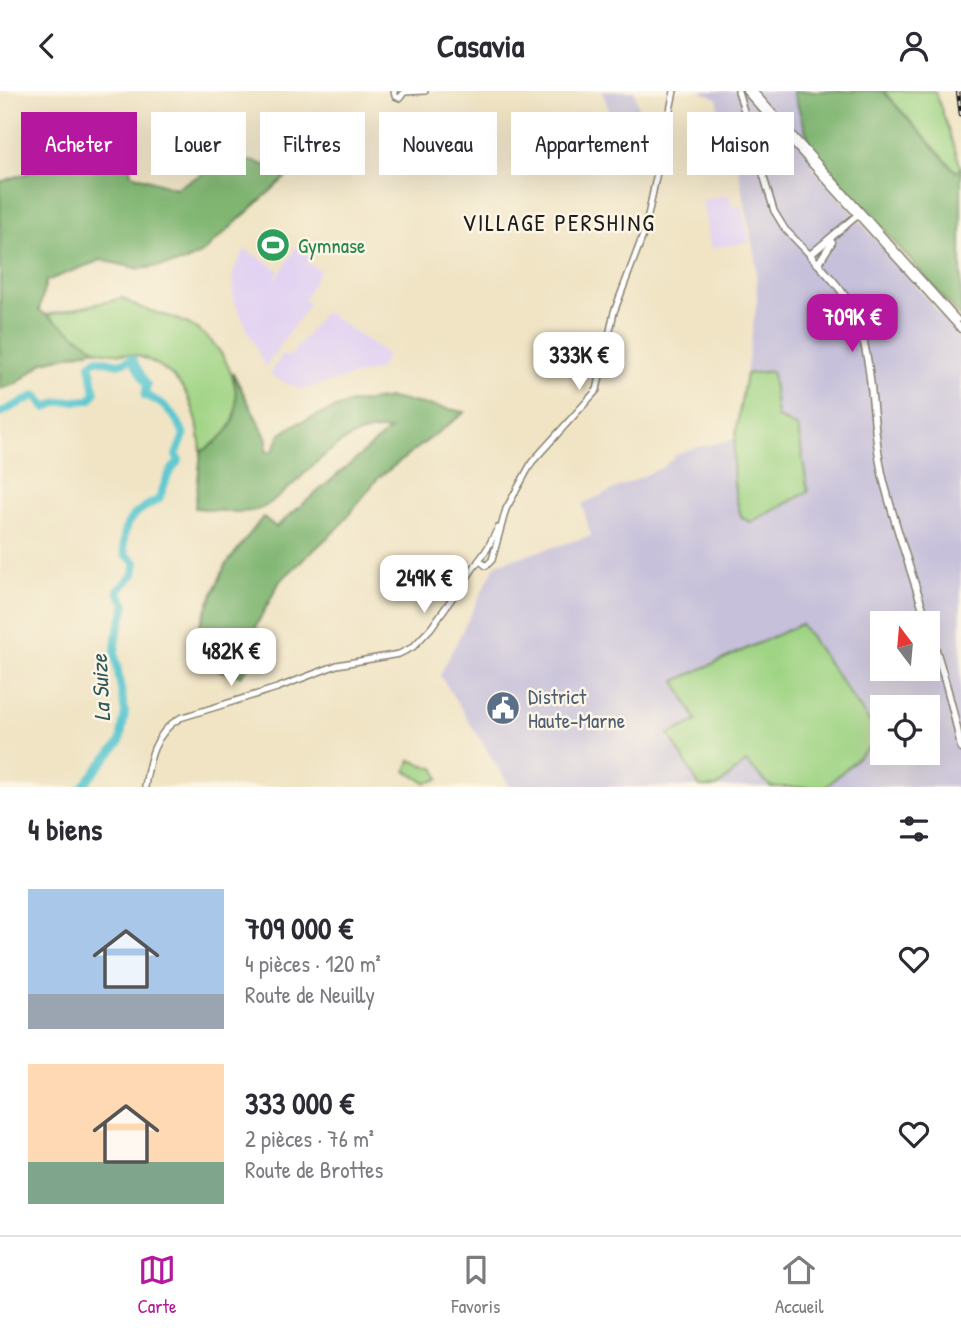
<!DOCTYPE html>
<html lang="fr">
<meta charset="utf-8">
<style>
:root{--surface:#fff;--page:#f2f2f3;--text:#2b2b33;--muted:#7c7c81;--line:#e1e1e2;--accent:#b5179e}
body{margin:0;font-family:"Patrick Hand",sans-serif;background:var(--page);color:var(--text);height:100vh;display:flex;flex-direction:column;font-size:26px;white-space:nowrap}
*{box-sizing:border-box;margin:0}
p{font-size:23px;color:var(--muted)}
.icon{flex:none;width:38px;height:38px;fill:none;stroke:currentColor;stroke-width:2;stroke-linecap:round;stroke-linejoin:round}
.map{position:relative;height:696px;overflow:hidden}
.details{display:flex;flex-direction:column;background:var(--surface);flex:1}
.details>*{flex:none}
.top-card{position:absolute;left:21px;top:21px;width:920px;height:63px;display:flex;gap:14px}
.needle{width:46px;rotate:344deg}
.fabs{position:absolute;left:870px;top:520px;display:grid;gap:14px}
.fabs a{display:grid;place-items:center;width:70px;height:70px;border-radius:0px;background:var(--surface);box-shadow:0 7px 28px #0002;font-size:35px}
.price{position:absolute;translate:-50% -60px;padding:0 16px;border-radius:14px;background:#fff;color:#222;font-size:23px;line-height:46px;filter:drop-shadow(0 2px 4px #0008)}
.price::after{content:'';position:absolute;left:50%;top:42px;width:21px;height:16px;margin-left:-10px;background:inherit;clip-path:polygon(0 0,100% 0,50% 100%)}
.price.active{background:var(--accent);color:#fff}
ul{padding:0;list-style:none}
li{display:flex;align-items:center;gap:21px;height:175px;padding:0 28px}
li span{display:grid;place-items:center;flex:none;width:196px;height:140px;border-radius:0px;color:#555}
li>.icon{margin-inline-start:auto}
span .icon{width:84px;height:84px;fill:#fffc;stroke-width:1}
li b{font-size:30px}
h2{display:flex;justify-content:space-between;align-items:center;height:84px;padding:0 28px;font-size:30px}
.pill{padding:0 24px;border-radius:0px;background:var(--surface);box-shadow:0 7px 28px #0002;font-size:24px;line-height:63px}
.pill.active{background:var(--accent);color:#fff}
header{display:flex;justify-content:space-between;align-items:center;height:91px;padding:0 28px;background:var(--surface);font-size:32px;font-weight:700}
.menu{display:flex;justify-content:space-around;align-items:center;height:98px;border-top:2px solid var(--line);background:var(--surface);font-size:19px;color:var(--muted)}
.menu a{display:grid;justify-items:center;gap:4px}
.menu .active{color:var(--accent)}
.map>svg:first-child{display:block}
.built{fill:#e3d3f2}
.industrial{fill:#c6c0da;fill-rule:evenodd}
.green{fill:#a0d485;stroke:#5e7850;stroke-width:2}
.forest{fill:#80b672;stroke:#4e6947;stroke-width:2}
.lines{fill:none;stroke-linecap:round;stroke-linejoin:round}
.river{stroke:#59c6cf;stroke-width:8}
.minor-casing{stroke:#868070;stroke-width:8}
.major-casing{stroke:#868070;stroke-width:9}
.minor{stroke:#fff;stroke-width:5}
.major{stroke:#fff;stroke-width:6}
.rail-casing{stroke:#1c1c1c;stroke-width:4.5}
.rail{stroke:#fcf5e5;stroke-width:2;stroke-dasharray:5;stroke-linecap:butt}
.labels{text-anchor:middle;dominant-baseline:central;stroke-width:5;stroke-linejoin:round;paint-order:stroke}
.leisure-label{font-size:21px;fill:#27864d;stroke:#fcf5e5;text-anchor:start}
.service-label{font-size:21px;fill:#4e5e75;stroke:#fcf5e5;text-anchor:start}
.water-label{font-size:23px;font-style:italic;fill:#31585b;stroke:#fcf5e5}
.quarter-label{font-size:24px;letter-spacing:2px;fill:#1c1c1c;stroke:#fcf5e5}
</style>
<header><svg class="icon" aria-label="back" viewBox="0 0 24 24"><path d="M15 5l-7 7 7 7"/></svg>Casavia<svg class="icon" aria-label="person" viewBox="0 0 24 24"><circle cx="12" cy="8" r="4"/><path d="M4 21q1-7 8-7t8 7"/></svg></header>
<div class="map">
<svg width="961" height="696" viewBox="0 0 961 696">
<rect width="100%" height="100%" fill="#fcf5e5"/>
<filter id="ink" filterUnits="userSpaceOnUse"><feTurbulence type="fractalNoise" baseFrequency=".0143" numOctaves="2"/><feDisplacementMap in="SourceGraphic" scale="14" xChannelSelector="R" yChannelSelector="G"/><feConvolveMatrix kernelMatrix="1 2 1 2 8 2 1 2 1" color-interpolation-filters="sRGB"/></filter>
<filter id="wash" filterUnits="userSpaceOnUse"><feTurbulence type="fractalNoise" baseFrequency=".00686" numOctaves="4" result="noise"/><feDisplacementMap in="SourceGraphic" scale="28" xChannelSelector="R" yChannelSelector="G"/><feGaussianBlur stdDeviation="1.57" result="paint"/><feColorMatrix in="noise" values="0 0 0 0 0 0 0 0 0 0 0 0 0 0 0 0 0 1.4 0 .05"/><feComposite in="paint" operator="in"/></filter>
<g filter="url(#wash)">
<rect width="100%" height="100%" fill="#f0e4c5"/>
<!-- built -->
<g class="built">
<path d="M730,103L731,116L742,114L750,151L711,157L702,109Z"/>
<path d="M301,148L306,152L304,156L312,162L307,171L320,179L304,209L309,213L265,276L233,208V181L245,158L279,179L274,192Z"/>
<path d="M325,220L387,263L380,278L301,299L273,286L270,282L282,264L289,266Z"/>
</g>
<!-- industrial -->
<g class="industrial">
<path d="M602,0H634L639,17L613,30Z"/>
<path d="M700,0H793L811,56L814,77L961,247V696H510L440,584L496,473L591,445L582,413L663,376L676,364L694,357L735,348L734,405L777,326L772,280L746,283L757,209L756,172L728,23L720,24L717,7ZM882,532H928V578H882ZM882,616H928V662H882Z"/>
</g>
<!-- green -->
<g class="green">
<path d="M883,0H935L961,76L957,82Z"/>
<path d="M123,207C138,218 151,220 168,225C206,236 229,263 236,301C241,330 225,347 201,361C198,316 184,280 138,265C125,261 108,264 95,258C79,251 62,235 47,224Z"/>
<path d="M772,280L777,326L798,337L808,401L751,431L742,427C724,381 738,331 746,283Z"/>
<path d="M801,533L880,646L826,696H771L746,671L717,696H700L669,643L697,630L675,590Z"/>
<path d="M410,669L435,678L439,688L426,692L406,680Z"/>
</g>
<!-- forest -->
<g class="forest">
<path d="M793,0H883L956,81L961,77V227L811,56Z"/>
<path d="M108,56L128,59L131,83L175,97C218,77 241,52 285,87L201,163L182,172L140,178L101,169L46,190L39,219L96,258L44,271L16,293L0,298V91Z"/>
<path d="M233,282L267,348L266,361L273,360L280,344L296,333L346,313L390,307L465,321L378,387L339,436L280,490L256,535L258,564L241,585L191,572L194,547L225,475L263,426L276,436L390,339C333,335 308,390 264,416C247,426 214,418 195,417L201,361C239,339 240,322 233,282Z"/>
</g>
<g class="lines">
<!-- river -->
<path class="river" d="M0,322L36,304L46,317L58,311L90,309L95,302L90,273L97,268L119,273L132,268L147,294L145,305C162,309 178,326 184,344L176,364L179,369L168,384L159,408C134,422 119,430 125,463L136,472L134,483L118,500L126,514L116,547L115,563L125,622L120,651L82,696"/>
</g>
</g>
<g filter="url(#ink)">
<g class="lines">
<!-- minor casing -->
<g class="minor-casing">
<g id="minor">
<path d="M394,0L395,5L400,7L405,0"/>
<path d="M738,0L774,120L785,138L810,164"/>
<path d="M405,1L425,0"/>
<path d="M487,458L498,437"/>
<path d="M479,469L486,475L492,469L506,418L532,371L597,299L614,221L645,139L674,0"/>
<path d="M145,696C149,669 154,642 180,627L277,597L337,574L399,563L413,556L431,537L487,458"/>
</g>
</g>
<!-- major casing -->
<g class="major-casing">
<g id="major">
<path d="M746,0L961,238"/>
<path d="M753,0L957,229"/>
<path d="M860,122L810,164C826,182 845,200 855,223C876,275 870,337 884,391C907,480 944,566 961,657"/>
<path d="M818,173L832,151"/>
</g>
</g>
<!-- minor -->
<use href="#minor" class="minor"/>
<!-- major -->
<use href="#major" class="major"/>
<!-- rail casing -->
<g class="rail-casing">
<path id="rail" d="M958,0L961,24"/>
</g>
<!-- rail -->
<use href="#rail" class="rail"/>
</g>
</g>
<!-- icons -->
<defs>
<g id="stadium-disc" transform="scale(1.75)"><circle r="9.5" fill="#2e9e5b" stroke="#fcf5e5"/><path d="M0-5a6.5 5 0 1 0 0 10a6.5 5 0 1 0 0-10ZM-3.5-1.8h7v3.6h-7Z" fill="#fff"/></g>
<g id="civic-disc" transform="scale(1.75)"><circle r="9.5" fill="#5c6f8a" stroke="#fcf5e5"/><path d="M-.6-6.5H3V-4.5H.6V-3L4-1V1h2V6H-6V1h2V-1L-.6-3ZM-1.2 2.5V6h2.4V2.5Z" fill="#fff"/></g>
</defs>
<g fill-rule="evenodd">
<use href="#stadium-disc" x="273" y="154"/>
<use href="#civic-disc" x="503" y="617"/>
</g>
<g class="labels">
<!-- leisure labels -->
<g class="leisure-label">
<text x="298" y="154">Gymnase</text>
</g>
<!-- service labels -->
<g class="service-label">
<text x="528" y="605">District<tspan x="528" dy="24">Haute-Marne</tspan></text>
</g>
<!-- water labels -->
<g class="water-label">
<text transform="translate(100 597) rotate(-93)">La Suize</text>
</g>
<!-- quarter labels -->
<g class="quarter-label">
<text x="559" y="131">VILLAGE PERSHING</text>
</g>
</g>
</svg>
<div class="fabs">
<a><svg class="needle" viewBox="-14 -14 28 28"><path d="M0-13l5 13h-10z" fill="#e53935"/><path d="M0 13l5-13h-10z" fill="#7c7c81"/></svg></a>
<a><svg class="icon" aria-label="locate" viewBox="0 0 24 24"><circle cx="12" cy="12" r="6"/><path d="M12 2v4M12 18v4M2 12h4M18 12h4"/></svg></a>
</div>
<b class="price active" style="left:852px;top:263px">709K €</b>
<b class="price" style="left:579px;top:301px">333K €</b>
<b class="price" style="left:424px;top:524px">249K €</b>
<b class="price" style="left:231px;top:597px">482K €</b>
<div class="top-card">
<a class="pill active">Acheter</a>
<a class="pill">Louer</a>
<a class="pill">Filtres</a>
<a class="pill">Nouveau</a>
<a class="pill">Appartement</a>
<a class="pill">Maison</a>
</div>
</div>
<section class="details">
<h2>4 biens<svg class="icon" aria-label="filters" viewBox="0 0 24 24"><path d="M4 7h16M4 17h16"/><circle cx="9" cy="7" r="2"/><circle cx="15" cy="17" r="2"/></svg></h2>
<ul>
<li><span style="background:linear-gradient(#a9c7e8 75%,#9aa5b1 0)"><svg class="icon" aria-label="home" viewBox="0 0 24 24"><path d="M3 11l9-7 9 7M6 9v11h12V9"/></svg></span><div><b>709 000 €</b><p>4 pièces · 120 m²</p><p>Route de Neuilly</p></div><svg class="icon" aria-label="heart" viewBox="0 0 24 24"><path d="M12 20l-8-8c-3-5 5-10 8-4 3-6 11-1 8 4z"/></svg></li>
<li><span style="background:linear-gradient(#ffd9b3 70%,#7fa58c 0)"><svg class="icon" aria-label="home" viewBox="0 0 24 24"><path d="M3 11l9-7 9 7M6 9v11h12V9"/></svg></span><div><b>333 000 €</b><p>2 pièces · 76 m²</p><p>Route de Brottes</p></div><svg class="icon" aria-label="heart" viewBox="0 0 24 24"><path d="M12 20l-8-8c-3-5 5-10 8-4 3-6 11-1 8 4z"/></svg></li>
</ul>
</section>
<nav class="menu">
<a class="active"><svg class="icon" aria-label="map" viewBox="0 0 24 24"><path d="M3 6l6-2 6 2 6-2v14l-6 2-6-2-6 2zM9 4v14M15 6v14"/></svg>Carte</a>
<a><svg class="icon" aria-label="saved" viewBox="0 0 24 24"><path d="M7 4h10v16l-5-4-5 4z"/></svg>Favoris</a>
<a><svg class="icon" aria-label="home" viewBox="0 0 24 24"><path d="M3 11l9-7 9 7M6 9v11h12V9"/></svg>Accueil</a>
</nav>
